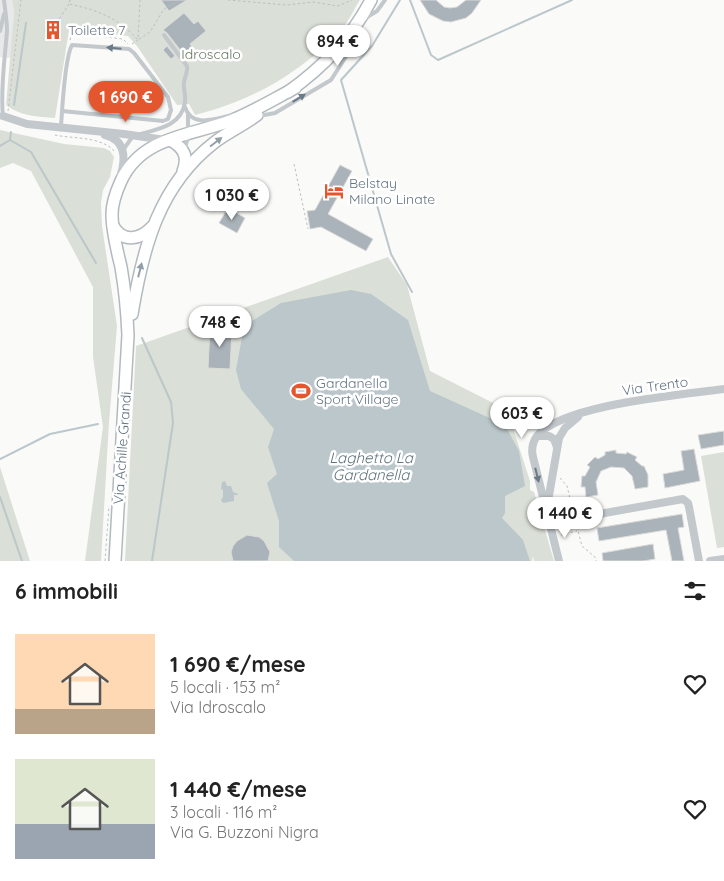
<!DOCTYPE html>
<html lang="it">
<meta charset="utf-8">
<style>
:root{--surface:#fff;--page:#f6f6f6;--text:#222;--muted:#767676;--accent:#e4572e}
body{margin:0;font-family:Quicksand,sans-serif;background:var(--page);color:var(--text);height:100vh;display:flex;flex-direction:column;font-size:19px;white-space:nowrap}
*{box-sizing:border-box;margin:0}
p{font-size:16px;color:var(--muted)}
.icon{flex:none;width:28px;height:28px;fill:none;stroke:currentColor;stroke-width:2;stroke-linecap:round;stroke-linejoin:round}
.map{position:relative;height:561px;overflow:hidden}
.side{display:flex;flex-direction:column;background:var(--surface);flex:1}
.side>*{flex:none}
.price{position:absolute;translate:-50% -42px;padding:0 11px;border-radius:18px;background:#fff;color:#222;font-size:16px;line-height:32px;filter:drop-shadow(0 1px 2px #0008)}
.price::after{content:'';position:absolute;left:50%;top:30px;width:15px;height:11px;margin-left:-8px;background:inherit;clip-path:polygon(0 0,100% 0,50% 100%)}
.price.selected{background:var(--accent);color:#fff}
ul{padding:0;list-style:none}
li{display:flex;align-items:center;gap:15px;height:125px;padding:0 15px}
li span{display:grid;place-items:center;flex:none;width:140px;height:100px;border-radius:0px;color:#555}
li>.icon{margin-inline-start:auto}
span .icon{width:60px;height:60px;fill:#fffc;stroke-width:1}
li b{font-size:21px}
h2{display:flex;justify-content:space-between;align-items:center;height:60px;padding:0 15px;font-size:21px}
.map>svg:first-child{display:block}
.built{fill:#e8e9e9}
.green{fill:#dadfd7}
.water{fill:#bbc7cb}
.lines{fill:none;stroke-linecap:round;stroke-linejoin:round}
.stream{stroke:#bbc7cb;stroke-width:2}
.building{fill:#aab3b9;stroke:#dcdcda}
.secondary-casing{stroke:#b3babf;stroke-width:14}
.path{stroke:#bbbfc2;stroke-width:1;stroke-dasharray:2.5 2.5;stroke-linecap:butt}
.service{stroke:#c3c8cc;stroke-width:4}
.minor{stroke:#c3c8cc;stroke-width:8}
.secondary{stroke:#fff;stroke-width:11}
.oneway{fill:#6a7a87}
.oneway2{fill:#939fa8}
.labels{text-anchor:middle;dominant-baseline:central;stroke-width:5;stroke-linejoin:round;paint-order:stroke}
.poi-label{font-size:14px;fill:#657683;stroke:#fff;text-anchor:start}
.park-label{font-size:14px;fill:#687a64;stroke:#fff}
.street-label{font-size:14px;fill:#657683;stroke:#fff}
.water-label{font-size:15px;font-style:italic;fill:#60757c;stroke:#fff}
</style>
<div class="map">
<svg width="724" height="561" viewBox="0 0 724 561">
<rect width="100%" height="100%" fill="#fafaf8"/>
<!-- built -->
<path class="built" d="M0,0H12L14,13L11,58L0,57Z"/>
<!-- green -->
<g class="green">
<path d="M12,0H360C354,9 349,21 342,29C299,74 254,100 195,115L189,104L177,105L137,46L128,36L69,30L55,118C38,117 20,116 6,105L14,13Z"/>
<path d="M0,130L64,144L104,148L110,151L114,157L110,177L103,190L101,203L102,226L117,326L109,422L101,561H85L103,427L93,357V287L31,171L13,163L0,168Z"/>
<path d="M388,257L407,285L430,371L507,410L530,481V490L534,492L554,561H534L533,556L532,561H125L136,346Z"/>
<path d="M724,452V547L717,548L701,456Z"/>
<path d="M0,467L30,561H0Z"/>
</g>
<!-- water -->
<g class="water">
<path d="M351,290L371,294L408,320L430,391L505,425L519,451L525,486L505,496V513L502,518L523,540L530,561H294L279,547V521L267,483L277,474L268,447L274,429L241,389L236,370L244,326L281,303Z"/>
<path d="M225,481L227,486H231L233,492L238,494V495H234V501L223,503L221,500L223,497V490L221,489L222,482Z"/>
</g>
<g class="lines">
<!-- stream -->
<g class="stream">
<path d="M400,0L372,46L341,80L391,254L412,292"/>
<path d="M410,0L431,55L438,60L572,0"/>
<path d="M14,105L26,23"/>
<path d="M10,140L31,152L96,263"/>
<path d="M10,140L11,132"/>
<path d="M0,146L10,140"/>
<path d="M142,338L171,402L173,423L152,561"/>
<path d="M0,459L50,434L98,424"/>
<path d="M0,497L22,561"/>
</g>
</g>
<!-- building -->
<g class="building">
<path d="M161,0H187L169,11Z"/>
<path d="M420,0H436L444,7L450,8L457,7L466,0H481L472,13L466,18L451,22L443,21L429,14Z"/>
<path d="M184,13L194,24L198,21L206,31L190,44L195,51L189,57L183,50L181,51L167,33L163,30Z"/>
<path d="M45,26L61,29L60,35L44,32Z"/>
<path d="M167,46L175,56L171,59L163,50Z"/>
<path d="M340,165L352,171L328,214L373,239L366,251L321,227L310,229L307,211L315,210Z"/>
<path d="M228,208L245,218L237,233L219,223Z"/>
<path d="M210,328L232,329L230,369L208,368Z"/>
<path d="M724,431V445L701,449L698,435Z"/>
<path d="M694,449L700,481L665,488L663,474L684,470L681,451Z"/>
<path d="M616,450V453L626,454L627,452L637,457L635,460L642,466H644L648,475V487L635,489L632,476L624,468L611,467L601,471L596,482L598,495L586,497L585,487H581L582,476H585L590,467L587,465L595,457L598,459L605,455V452Z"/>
<path d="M682,514L684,527L678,528L684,561H672L666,530L599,541L597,528Z"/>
<path d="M247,535L259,537L264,541L270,552L268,561H233L231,552L233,546L237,541Z"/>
<path d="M653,544L655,559L643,561H603L602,553Z"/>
</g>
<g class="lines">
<!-- secondary casing -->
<g class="secondary-casing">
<g id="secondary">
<path d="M288,92C322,68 352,37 371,0"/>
<path d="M170,140C183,147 189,156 183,171"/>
<path d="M113,226C123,243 140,240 152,227"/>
<path d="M132,314C143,247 159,185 215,142C228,132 244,125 257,115"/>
<path d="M115,561L128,335C127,312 125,290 121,267C117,250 112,232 112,214C112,202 116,192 121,181C141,137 189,136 230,121C253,112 274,99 295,88"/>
</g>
</g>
<!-- path -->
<g class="path">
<path d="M70,0L69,4C98,10 118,18 138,40L150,32L164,9L180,0"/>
<path d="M228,0L287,5L313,2L338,6L352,0"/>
<path d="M54,27L69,4"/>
<path d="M70,40L72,33L123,39L128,44"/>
<path d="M132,44L138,40L140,0"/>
<path d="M8,111L21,0"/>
<path d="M55,135C73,139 102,136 115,152"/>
<path d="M294,164L308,229"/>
<path d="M560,478L567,486L573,511"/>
<path d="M577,527L582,546L595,557L596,561"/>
<path d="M561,535L577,531"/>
<path d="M105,561L109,506"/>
</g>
<!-- service -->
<g class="service">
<path d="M364,19L377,11L385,0"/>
<path d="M0,31L4,14"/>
<path d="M185,107C192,129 217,118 233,115"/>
<path d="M3,116C0,91 5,57 7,31C7,20 5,10 4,0"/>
<path d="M259,116L275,113L331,80L347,55L354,34"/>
<path d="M61,127C62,110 65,57 72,45L129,49L134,53L168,97L171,110L168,119L163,121L62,111"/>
<path d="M140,134C159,129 182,125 185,102C186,95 183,88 184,82C185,76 188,72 187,66L164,35"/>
<path d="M185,148L188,137V114"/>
<path d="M123,150L133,136"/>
</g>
<!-- minor -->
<g class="minor">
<path d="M3,116L27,124L124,134L165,140"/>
<path d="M105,135C125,140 126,157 121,174"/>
<path d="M538,436H549L554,439L557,447"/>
<path d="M547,507L559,438L565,428L578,417"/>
<path d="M549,523L683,499L688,503L689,507L699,561"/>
<path d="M559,561L533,457C531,449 532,443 537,436C563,404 682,395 724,389"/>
<path d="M710,561L724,559"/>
</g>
<!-- secondary -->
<use href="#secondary" class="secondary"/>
</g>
<!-- one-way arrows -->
<defs><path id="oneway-solid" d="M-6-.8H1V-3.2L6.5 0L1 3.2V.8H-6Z" transform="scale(1.25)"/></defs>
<g class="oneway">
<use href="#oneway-solid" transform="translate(114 48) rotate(-175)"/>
<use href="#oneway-solid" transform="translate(299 98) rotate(-31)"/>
<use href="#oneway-solid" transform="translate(537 475) rotate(76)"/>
</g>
<g class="oneway2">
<use href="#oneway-solid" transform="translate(216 142) rotate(-37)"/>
<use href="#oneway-solid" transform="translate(140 270) rotate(-76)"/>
</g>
<!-- icons -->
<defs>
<g id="building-bare" transform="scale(1.5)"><path d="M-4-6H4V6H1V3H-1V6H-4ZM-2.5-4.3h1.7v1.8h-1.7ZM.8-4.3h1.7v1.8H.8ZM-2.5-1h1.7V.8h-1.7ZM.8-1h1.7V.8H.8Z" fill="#e4572e" stroke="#fff" stroke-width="2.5" paint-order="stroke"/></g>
<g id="hotel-bare" transform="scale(1.5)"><path d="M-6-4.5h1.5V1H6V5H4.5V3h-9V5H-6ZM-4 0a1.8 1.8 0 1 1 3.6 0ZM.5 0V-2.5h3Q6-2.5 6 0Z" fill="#e4572e" stroke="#fff" stroke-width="2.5" paint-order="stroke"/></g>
<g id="stadium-bare" transform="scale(1.5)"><path d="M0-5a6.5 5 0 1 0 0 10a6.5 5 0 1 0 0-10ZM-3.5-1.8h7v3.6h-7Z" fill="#e4572e" stroke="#fff" stroke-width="2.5" paint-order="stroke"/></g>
</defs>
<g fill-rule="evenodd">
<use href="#building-bare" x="53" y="30"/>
<use href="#hotel-bare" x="334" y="191"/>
<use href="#stadium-bare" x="301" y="391"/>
</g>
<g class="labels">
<!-- poi labels -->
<g class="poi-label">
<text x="68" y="30">Toilette 7</text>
<text x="349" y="183">Belstay<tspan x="349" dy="16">Milano Linate</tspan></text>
<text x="316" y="383">Gardanella<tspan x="316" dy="16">Sport Village</tspan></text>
</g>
<!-- park labels -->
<g class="park-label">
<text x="211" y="54">Idroscalo</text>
</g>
<!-- street labels -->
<g class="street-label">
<text transform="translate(655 386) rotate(-8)">Via Trento</text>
<text transform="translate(122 448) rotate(-86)">Via Achille Grandi</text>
</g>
<!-- water labels -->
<g class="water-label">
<text x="371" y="457">Laghetto La<tspan x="371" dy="17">Gardanella</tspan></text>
</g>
</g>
</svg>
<b class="price" style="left:338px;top:67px">894 €</b>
<b class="price selected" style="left:126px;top:123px">1 690 €</b>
<b class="price" style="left:232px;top:221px">1 030 €</b>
<b class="price" style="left:220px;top:348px">748 €</b>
<b class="price" style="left:522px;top:439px">603 €</b>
<b class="price" style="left:565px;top:539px">1 440 €</b>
</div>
<section class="side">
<h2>6 immobili<svg class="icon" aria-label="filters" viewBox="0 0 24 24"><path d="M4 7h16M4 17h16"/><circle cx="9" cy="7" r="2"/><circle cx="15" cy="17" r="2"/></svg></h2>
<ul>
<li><span style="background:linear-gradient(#ffd9b3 75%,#b9a48a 0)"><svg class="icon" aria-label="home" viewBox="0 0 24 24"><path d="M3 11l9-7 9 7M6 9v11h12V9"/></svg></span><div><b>1 690 €/mese</b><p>5 locali · 153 m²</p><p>Via Idroscalo</p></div><svg class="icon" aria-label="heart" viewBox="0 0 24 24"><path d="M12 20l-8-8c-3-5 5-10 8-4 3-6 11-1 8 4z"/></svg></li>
<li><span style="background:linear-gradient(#dfe7d0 65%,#9aa5b1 0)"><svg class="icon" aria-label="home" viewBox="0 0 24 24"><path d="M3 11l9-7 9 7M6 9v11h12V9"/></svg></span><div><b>1 440 €/mese</b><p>3 locali · 116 m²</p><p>Via G. Buzzoni Nigra</p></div><svg class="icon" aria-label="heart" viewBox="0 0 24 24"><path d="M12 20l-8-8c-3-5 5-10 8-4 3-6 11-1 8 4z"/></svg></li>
</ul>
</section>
